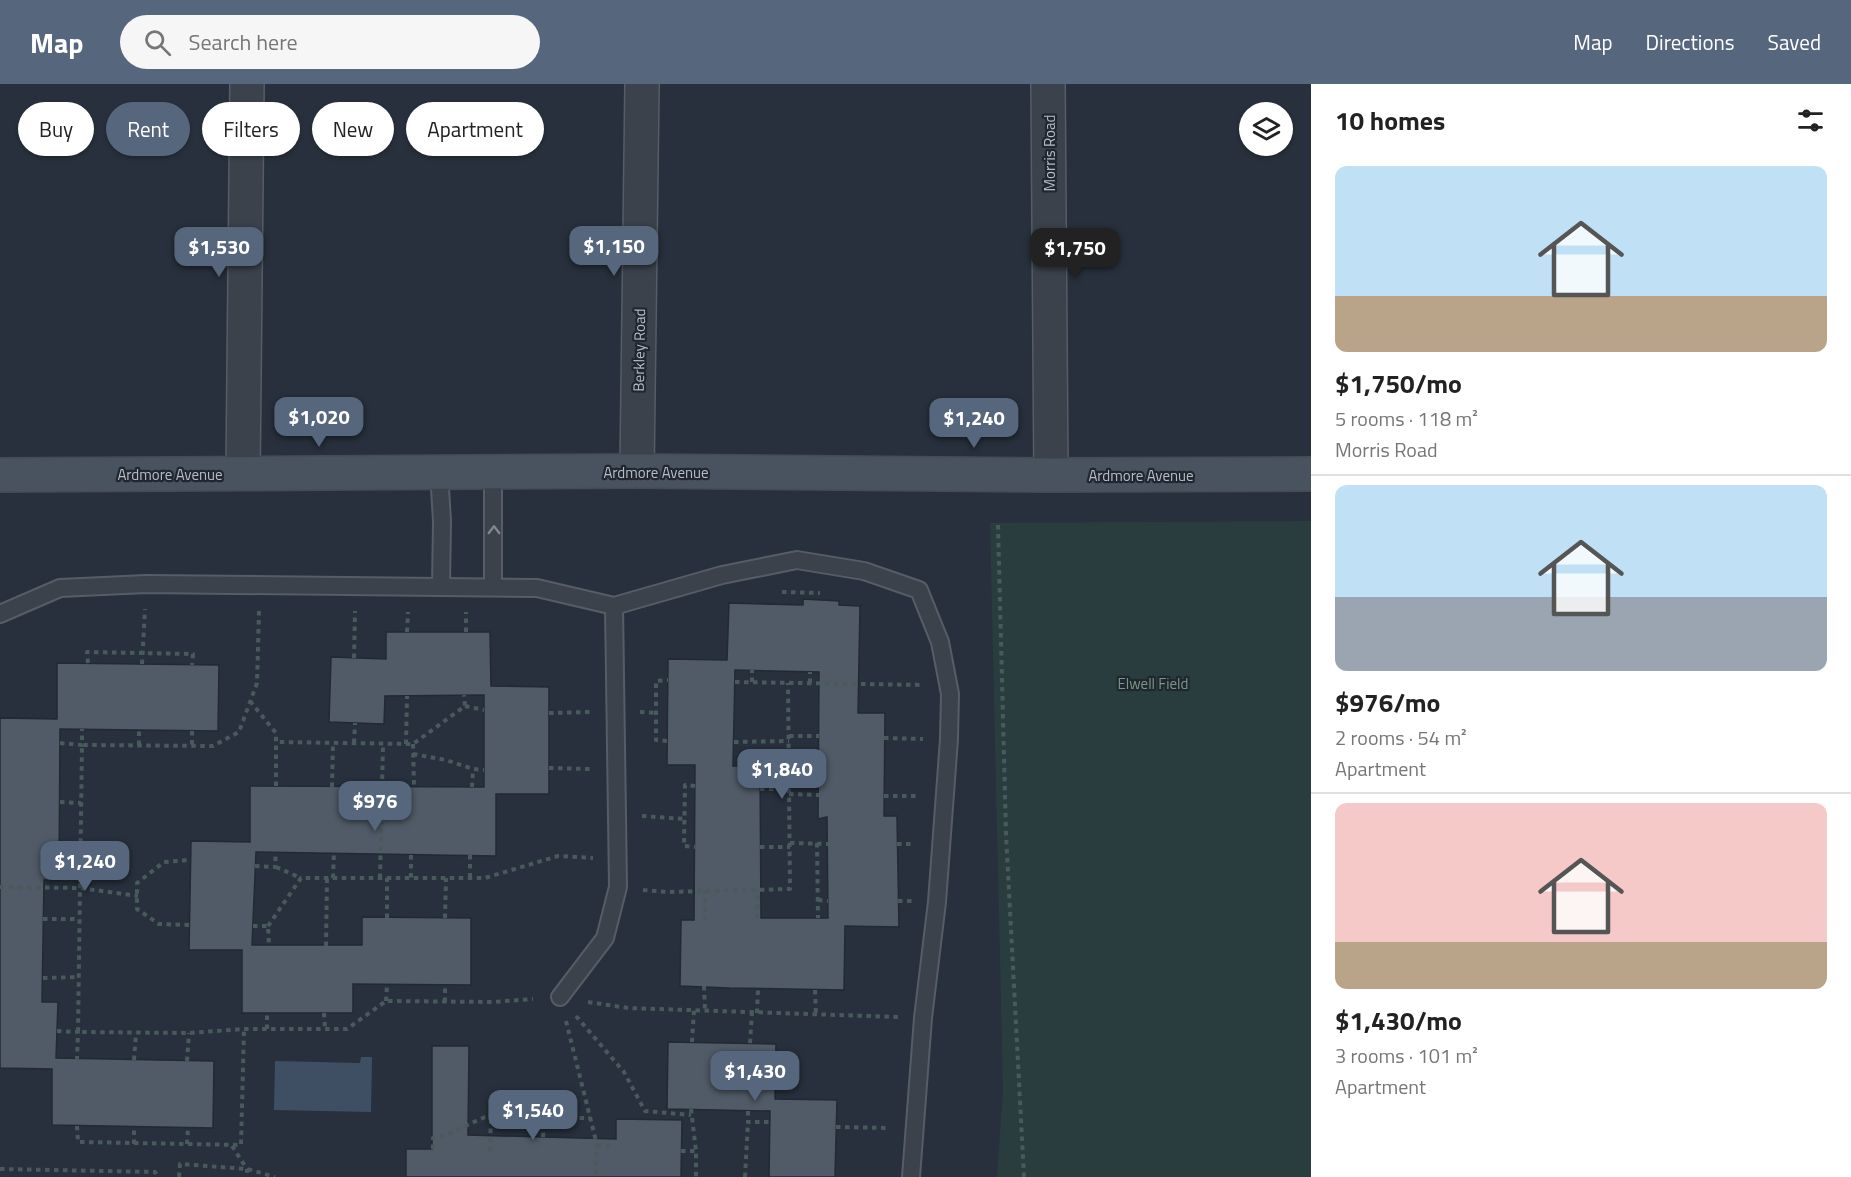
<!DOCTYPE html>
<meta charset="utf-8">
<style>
:root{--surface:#fff;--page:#f6f6f6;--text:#222;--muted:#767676;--line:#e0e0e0;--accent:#56667d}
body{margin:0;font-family:"Titillium Web",sans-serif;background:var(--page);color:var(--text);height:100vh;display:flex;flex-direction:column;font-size:22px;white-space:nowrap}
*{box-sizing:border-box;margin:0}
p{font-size:20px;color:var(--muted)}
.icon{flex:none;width:33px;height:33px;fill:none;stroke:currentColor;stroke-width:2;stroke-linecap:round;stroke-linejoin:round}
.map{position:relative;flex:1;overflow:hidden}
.side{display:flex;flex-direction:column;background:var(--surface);width:540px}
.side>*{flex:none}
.hud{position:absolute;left:18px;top:18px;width:570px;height:54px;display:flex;gap:12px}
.controls{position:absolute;left:1239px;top:18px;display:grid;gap:12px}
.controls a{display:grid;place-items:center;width:54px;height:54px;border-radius:50%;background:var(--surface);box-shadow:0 2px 4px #0004;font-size:30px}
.price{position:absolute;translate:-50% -51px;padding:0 14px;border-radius:12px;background:var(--accent);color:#fff;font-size:20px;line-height:39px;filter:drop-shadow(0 2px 3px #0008)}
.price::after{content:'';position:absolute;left:50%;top:36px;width:18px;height:14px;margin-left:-9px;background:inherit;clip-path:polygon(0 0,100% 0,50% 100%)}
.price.current{background:#222;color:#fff}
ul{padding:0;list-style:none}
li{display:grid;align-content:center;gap:12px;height:318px;padding:0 24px}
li+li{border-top:2px solid var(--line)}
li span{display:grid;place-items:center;height:186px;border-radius:12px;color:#555}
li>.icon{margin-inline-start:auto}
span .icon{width:108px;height:108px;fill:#fffc;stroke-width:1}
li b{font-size:26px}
h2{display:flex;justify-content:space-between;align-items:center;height:72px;padding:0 24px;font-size:26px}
.chip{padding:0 21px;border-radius:27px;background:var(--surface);box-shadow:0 2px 4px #0004;font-size:21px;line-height:54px}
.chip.current{background:var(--accent);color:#fff}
header{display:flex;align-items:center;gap:36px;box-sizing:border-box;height:84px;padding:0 30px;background:var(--accent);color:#fff}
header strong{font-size:28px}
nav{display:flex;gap:33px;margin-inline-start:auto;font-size:21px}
.search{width:420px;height:54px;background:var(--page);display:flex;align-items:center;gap:15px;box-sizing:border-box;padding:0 21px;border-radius:33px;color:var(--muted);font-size:22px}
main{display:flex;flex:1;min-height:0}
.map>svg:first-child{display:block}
.green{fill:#2a3d3e}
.water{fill:#3f4f63}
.building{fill:#505b67;stroke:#222933;stroke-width:1.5;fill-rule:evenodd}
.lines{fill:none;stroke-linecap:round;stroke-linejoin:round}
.lane-casing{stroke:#565d67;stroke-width:20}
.street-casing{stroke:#565d67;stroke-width:36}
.secondary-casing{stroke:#444b55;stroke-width:36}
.path{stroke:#495a5c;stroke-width:4;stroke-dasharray:4.5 4.5;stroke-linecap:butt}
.lane{stroke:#3b424c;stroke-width:16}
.street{stroke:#3b424c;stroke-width:33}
.secondary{stroke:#49525f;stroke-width:33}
.oneway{stroke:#7f8690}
.labels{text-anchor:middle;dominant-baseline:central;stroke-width:4.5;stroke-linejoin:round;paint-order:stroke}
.street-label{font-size:15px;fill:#b7bdc7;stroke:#202731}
.park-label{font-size:15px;fill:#779a7f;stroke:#202731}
</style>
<header>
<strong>Map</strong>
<div class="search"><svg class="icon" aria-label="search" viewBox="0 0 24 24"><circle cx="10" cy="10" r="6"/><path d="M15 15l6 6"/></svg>Search here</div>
<nav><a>Map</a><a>Directions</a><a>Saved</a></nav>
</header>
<main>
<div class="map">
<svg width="1311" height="1093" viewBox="0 0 1311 1093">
<rect width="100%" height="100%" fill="#27303c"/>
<!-- green -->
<path class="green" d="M1311,437V1093H997L1003,1006L990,439Z"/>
<!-- water -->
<path class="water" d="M361,973H372L371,1028L274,1026L275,977L360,979Z"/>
<!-- building -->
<g class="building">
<path d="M803,515L839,517V521L860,522L858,629H885L884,732H897L899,843L845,842L844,906L729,904L680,902L681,836H694L695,681H667L668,575L727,576L729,519L803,521ZM735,586L819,588L818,735L827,733L828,834H761L760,682H733Z"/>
<path d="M386,548H490L491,602L549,603V710H496V772L256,768L252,861H362V833L471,834V901L353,900V929H242V866H189L191,757L250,758V702L484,703V611L385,612L384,640L329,638L331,573L386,575Z"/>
<path d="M57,579L219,581L218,647L60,645L59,796H44L42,918H58L56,974L214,977L213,1044L52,1041V985L0,984V634L57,635Z"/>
<path d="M668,958L776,960L775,1015L837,1016L835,1093H769L770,1027L667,1025Z"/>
<path d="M432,962H469L468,1051L616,1055V1035L682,1036L681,1093H406V1065H432Z"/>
</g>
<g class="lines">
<!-- lane casing -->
<g class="lane-casing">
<g id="lane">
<path d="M439,388L442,437L441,503"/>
<path d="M493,388V503"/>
<path d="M0,530L60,504L146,500L537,504L614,522L722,491L797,476L864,487L919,506L940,558L950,610L949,655L937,818L923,934L911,1093"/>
<path d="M560,913L605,854L618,803L614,522"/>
</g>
</g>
<!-- street casing -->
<g class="street-casing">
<g id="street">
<path d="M1048,0L1051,391"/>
<path d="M637,387L642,0"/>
<path d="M243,389L247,0"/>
</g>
</g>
<!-- secondary casing -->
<g class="secondary-casing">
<path id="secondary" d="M0,391L637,387L1051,391L1311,390"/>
</g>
<!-- path -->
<g class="path">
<path d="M998,441L1006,750L1024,1093"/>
<path d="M782,508L820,509"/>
<path d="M259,527L257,599L239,648L213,662L82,661L78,948L189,949L244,945H347L386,917L493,918L533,915"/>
<path d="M407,548L408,528"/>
<path d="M466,548V528"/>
<path d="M354,574L355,527"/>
<path d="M88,579L87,568L193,570L192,581"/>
<path d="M142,580L145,525"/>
<path d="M735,598L923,601"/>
<path d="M752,598V586"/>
<path d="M810,599V588"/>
<path d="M250,617L276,649V658L413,660L465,622L464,611"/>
<path d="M465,622L484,626"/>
<path d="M640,628L657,629"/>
<path d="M549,629L590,628"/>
<path d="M192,647V662"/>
<path d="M789,652H819"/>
<path d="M884,654L923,655"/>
<path d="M667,657L656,656V597L668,596"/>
<path d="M734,658L789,657"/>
<path d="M60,659L82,661V645"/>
<path d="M354,659L355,639"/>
<path d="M406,660L407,612"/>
<path d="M413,660L414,702"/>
<path d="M139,661V646"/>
<path d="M413,670L446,676L473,685L484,686"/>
<path d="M549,684L590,685"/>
<path d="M276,702V658"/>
<path d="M695,702L685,701L684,762L695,763"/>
<path d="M332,703L333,659"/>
<path d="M472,703L473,686"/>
<path d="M760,705H789"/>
<path d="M789,710L819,711"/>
<path d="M884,712H919"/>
<path d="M60,718L81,719"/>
<path d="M642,732L685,735"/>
<path d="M790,759L828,760"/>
<path d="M817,759L818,834"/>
<path d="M897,760H915"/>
<path d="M760,763H790"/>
<path d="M59,771H80"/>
<path d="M411,771V794"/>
<path d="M470,771V794"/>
<path d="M255,782L276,783L275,768"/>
<path d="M276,783L301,794"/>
<path d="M333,794L334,768"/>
<path d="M380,794L383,660"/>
<path d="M0,803L80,804L138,812"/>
<path d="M643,806L667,808L790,805L788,599"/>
<path d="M818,816L828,817"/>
<path d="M898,817H913"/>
<path d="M387,834V794"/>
<path d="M445,834L446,794"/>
<path d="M757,834L758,806"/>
<path d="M43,835H79"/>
<path d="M705,837V807"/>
<path d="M189,841L159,840L137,825V799L164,778L190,776"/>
<path d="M253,842H268L269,861"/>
<path d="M268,842L301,794H485L558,772L593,774"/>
<path d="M326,862L327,794"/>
<path d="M43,894L79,893"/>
<path d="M704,902L705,927"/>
<path d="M815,906L816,931"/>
<path d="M386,917L387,900"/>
<path d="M445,918V901"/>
<path d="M588,918L628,924L898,933"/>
<path d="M324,929L325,945"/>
<path d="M757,929L758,905"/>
<path d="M576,932L624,988L645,1027L691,1031"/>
<path d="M566,937L597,1061L596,1093"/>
<path d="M267,945V929"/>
<path d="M57,947L78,948L77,975"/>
<path d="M692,958L694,926"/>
<path d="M750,959L752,928"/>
<path d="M134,976L136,949"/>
<path d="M187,977L189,949"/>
<path d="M691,1025L696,1067V1093"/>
<path d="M748,1027V1038H770"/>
<path d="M77,1042L78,1058L241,1061L244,945"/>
<path d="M836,1043L889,1044"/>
<path d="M543,1053L544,1033"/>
<path d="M134,1060V1042"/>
<path d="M187,1060L188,1043"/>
<path d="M597,1061L615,1063"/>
<path d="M232,1062L247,1085V1093"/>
<path d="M433,1065V1054L441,1053L485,1033L590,1034"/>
<path d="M490,1067L491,1033"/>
<path d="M681,1067H696"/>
<path d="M0,1085L155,1088L159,1093"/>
<path d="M179,1093L180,1080L247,1085L275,1093"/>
<path d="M745,1093L748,1038"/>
</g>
<!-- lane -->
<use href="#lane" class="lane"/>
<!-- street -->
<use href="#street" class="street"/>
<!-- secondary -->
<use href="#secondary" class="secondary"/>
</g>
<!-- one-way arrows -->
<defs><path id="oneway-chevron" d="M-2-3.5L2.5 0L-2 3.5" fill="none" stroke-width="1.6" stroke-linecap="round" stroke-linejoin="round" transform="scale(1.5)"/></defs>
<use class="oneway" href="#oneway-chevron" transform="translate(494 446) rotate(-90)"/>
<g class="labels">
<!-- street labels -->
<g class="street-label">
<text transform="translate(1049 69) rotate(-90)">Morris Road</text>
<text transform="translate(639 266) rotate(-89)">Berkley Road</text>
<text x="656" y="388">Ardmore Avenue</text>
<text x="170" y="390">Ardmore Avenue</text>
<text x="1141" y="391">Ardmore Avenue</text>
</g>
<!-- park labels -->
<g class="park-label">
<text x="1153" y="599">Elwell Field</text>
</g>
</g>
</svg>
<div class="controls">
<a><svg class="icon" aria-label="layers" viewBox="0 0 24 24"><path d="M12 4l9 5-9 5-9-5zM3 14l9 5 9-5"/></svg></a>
</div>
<b class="price" style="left:614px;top:193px">$1,150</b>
<b class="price" style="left:219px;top:194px">$1,530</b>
<b class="price current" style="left:1075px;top:195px">$1,750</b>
<b class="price" style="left:319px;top:364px">$1,020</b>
<b class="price" style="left:974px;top:365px">$1,240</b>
<b class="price" style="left:782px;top:716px">$1,840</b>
<b class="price" style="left:375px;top:748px">$976</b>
<b class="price" style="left:85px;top:808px">$1,240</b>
<b class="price" style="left:755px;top:1018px">$1,430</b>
<b class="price" style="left:533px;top:1057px">$1,540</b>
<div class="hud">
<a class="chip">Buy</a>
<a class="chip current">Rent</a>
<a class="chip">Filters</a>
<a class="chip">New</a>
<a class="chip">Apartment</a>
</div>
</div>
<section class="side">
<h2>10 homes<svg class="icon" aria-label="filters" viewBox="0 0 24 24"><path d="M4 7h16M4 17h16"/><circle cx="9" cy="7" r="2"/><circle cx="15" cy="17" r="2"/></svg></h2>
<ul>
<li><span style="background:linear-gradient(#bfe0f5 70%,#b9a48a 0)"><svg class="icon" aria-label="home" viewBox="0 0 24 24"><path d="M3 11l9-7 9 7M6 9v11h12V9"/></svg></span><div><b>$1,750/mo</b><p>5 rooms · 118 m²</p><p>Morris Road</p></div></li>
<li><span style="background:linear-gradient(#bfe0f5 60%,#9aa5b1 0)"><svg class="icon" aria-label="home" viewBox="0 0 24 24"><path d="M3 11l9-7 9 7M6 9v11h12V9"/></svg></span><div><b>$976/mo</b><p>2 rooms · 54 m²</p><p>Apartment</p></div></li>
<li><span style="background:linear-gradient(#f6c9c9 75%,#b9a48a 0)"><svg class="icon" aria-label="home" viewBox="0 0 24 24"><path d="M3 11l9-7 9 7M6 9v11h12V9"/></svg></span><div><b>$1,430/mo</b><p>3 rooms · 101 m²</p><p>Apartment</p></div></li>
</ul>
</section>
</main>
